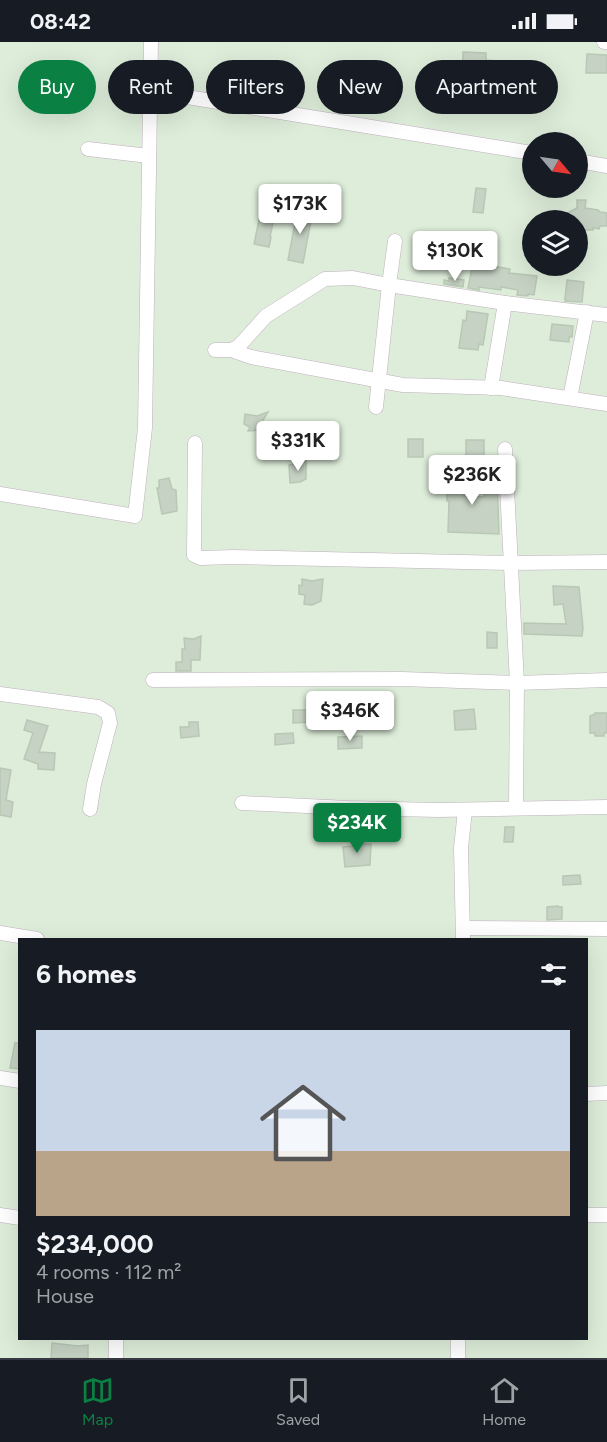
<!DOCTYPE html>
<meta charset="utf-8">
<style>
:root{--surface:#171b24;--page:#242831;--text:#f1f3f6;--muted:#9ea1a6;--line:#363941;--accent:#0b8043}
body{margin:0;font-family:Figtree,sans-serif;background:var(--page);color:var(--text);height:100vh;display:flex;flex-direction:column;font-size:22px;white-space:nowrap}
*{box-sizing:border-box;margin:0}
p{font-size:20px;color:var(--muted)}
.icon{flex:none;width:33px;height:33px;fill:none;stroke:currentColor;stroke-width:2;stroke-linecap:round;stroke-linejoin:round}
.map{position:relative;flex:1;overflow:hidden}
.sheet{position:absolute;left:18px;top:896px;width:570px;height:402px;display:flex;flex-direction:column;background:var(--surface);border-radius:0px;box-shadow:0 6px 24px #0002}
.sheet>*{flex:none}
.guide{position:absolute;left:18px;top:18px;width:572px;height:54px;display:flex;gap:12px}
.needle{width:39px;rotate:119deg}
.tools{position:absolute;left:522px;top:90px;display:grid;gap:12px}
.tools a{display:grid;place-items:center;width:66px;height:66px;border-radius:50%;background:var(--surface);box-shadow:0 6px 24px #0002;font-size:30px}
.price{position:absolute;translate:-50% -51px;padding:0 14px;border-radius:6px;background:#fff;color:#222;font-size:20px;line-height:39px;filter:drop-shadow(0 2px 3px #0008)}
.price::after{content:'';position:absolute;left:50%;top:36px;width:18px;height:14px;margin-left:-9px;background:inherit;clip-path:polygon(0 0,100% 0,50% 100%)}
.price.current{background:var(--accent);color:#fff}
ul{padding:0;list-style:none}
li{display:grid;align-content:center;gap:12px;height:318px;padding:0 18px}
li span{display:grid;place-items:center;height:186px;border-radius:0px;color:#555}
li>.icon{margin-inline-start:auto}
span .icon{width:108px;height:108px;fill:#fffc;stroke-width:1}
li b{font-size:26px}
h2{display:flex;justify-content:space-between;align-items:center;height:72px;padding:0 18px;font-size:26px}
.tag{padding:0 21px;border-radius:27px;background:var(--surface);box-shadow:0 6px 24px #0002;font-size:21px;line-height:54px}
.tag.current{background:var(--accent);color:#fff}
.status{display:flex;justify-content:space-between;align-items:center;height:42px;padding:0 30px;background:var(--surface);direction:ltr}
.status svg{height:16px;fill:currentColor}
.tabs{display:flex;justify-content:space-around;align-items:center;height:84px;border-top:2px solid var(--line);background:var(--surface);font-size:16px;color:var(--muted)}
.tabs a{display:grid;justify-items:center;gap:3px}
.tabs .current{color:var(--accent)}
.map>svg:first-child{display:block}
.building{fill:#c6d2c3;stroke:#b7c8b4;stroke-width:1.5}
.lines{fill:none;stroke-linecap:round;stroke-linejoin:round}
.minor-casing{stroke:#bfafbe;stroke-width:15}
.minor{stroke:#fff;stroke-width:14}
</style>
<div class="status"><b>08:42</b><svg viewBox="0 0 49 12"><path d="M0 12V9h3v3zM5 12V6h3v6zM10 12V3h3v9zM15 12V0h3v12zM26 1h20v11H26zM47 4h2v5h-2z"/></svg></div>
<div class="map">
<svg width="607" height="1316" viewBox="0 0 607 1316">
<rect width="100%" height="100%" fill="#deedda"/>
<!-- building -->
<g class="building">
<path d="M463,10L486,11V18L498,19L497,32L523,34L522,55L496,53V57L485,56V52L462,51Z"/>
<path d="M587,12L607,13V31H586Z"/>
<path d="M476,146L486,147L483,171L473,170Z"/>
<path d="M265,149L279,152L270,195H271L269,205L254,202Z"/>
<path d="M577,158H586L585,166L598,168L600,170L607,171V184H600L599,187L593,186V188H578V178H554L577,166Z"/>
<path d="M298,165L313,168L303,221L288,218Z"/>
<path d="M474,216L492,217V224L510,227L509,231L537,234L534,253L528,252V254L517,253L518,248L501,245V248L479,245V248L468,246Z"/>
<path d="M449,236L464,238L463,245L444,242V238L449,239Z"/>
<path d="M567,238L584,240L582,260L565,259V256Z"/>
<path d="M467,269L488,272L483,303L479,302L478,308L459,306L463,278L466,279Z"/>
<path d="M552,282L573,284L572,295H569V300L550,298Z"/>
<path d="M268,370L260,383L262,388L248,389L250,385L244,382L245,372L257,374Z"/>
<rect x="408" y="397" width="15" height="18"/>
<path d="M466,398H484V428L466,429Z"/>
<path d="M306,419V437L300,440L290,441L289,423Z"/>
<path d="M447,428H464V454L484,455V435H497L499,492L448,490L449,459H447Z"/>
<path d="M169,436L172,447L176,448L177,469L162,472L157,446H159V438Z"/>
<path d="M302,537L312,539L323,537L321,559L312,563L304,562L305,553L299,552V543L302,544Z"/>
<path d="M553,544L579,545L583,586L582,594L524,592V581L566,582L563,562L554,563Z"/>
<path d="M487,590L497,591V606H487Z"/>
<path d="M201,594L200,618H191V629H176V620H182V607H185L184,596L194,597Z"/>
<path d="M361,662L362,677L338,679L337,664Z"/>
<path d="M474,667L476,687L455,688L454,669Z"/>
<path d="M293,668H310V680L293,681Z"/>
<path d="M595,671H607V691H604V694H595V691H590V674L595,672Z"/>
<path d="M27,678L48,684L39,710L55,711L54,728L38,727V722L24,717L33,691L24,688Z"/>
<path d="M189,680H198L199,694L181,696L180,685H189Z"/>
<path d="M293,691L294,701L275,703V692Z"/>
<path d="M362,694V706L338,707V695Z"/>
<path d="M0,726L11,728L6,758L13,760L11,775L0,773Z"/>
<path d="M505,785H514L513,800H504Z"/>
<path d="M362,796L364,802H371L370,823L345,825L343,805L353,804L354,797Z"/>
<path d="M580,833L581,842L563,843V834Z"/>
<path d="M558,864V865H562V877L547,878V865Z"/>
<path d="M15,1001H20V1027L10,1026Z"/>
<path d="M52,1301L78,1304L88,1303V1316H51Z"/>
</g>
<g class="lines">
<!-- minor casing -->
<g class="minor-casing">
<g id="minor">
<path d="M604,0H607"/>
<path d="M150,49L532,111"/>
<path d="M88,107L149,114"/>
<path d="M578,119L607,124"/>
<path d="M215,308H231L238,305L266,274L325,237L353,236L389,243L505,261L607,273"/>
<path d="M231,308L251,315L403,343L501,346L607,362"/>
<path d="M491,346L505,261"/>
<path d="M570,356L587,270"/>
<path d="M376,365L389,243L395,199"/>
<path d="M195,401L194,513L201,516L233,515L511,521L607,520"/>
<path d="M505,407L517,641L516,766"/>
<path d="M0,452L135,474L145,386L151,0"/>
<path d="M153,638L402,637L517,641L607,638"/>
<path d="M0,652L98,665L108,671L110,681L94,742L90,767"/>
<path d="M242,761L349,766L438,768L607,765"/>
<path d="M464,886L607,887"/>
<path d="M0,891L37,897"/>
<path d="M463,897L461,806L465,768"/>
<path d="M0,1036L20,1039"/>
<path d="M586,1052L607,1051"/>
<path d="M0,1173L20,1176"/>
<path d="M586,1173H607"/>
<path d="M116,1316V1296"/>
<path d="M458,1316V1296"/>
</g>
</g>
<!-- minor -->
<use href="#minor" class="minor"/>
</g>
</svg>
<div class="tools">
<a><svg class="needle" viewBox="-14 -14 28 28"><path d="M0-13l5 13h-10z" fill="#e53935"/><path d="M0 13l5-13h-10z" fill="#9ea1a6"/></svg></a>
<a><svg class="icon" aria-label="layers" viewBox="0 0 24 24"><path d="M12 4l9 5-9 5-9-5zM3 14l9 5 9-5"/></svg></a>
</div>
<b class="price" style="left:300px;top:193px">$173K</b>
<b class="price" style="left:455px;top:240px">$130K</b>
<b class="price" style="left:298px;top:430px">$331K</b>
<b class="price" style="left:472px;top:464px">$236K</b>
<b class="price" style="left:350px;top:700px">$346K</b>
<b class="price current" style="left:357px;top:812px">$234K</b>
<div class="guide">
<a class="tag current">Buy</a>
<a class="tag">Rent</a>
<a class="tag">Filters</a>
<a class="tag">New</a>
<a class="tag">Apartment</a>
</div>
<section class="sheet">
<h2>6 homes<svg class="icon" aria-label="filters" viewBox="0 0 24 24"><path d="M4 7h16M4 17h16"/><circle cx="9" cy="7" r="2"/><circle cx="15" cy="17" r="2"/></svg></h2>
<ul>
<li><span style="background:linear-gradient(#c9d6e8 65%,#b9a48a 0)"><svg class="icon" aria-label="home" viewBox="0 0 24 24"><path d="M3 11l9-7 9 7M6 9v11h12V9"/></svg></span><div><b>$234,000</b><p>4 rooms · 112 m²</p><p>House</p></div></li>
</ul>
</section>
</div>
<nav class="tabs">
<a class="current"><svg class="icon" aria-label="map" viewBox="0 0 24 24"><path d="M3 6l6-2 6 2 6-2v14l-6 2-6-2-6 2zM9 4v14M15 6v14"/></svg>Map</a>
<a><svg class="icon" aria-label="saved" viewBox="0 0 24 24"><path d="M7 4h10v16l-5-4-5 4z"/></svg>Saved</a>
<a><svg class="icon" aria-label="home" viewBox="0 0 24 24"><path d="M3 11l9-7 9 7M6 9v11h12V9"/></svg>Home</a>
</nav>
